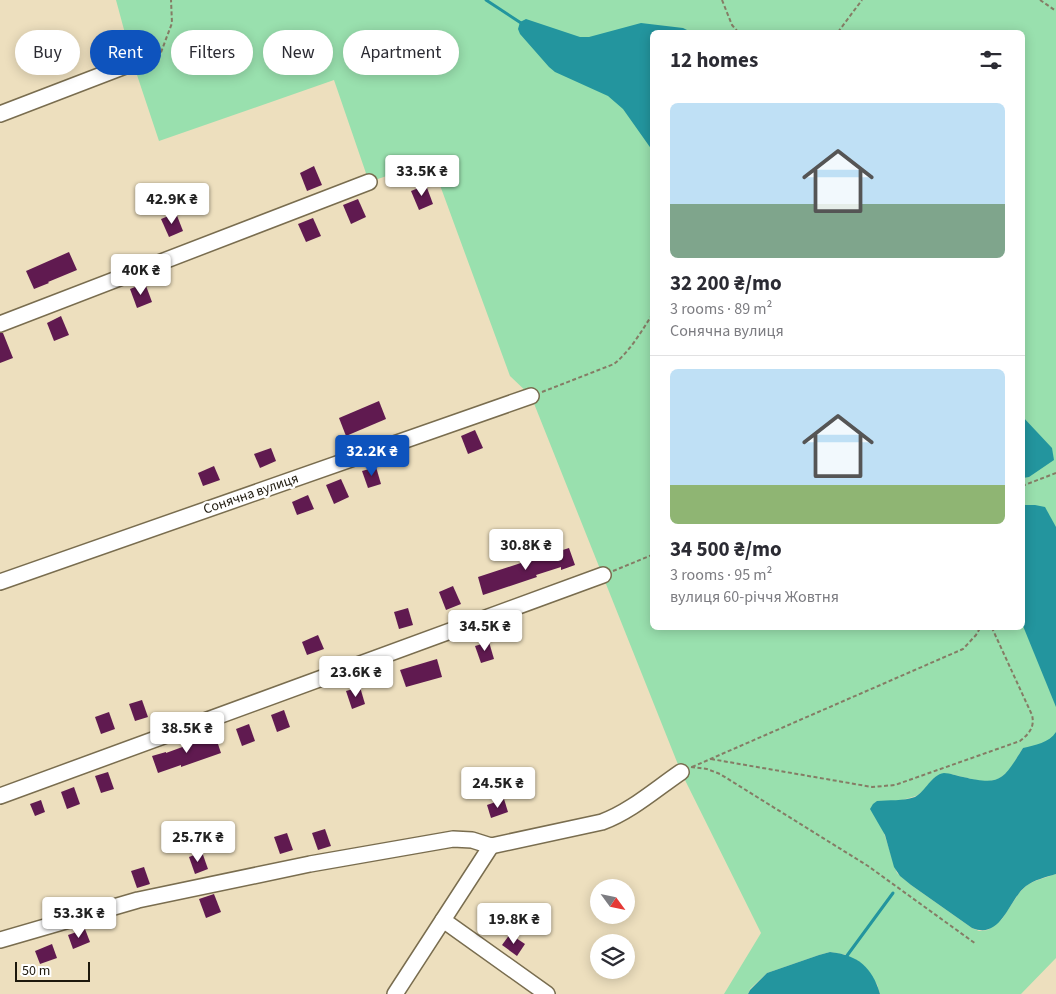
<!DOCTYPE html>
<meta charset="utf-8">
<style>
:root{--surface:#fff;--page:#f7f7f7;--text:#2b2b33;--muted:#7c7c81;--line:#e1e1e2;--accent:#0e53bd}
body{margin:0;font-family:"Source Sans 3",sans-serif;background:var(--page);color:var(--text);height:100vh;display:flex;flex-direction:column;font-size:19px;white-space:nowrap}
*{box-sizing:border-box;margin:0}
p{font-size:16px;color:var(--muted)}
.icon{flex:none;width:28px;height:28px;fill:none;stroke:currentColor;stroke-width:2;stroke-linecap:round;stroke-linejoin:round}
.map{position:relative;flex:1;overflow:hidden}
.side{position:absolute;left:650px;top:30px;width:375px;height:600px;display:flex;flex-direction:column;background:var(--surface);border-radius:8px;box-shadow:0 2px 12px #0003}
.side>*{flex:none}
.hud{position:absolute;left:15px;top:30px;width:475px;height:45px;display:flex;gap:10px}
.needle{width:32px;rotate:123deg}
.buttons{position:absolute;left:590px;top:879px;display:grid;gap:10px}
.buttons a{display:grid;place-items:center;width:45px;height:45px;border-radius:50%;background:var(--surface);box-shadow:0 2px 12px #0003;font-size:25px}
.scale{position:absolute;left:15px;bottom:12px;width:75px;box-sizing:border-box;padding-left:5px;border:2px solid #1d180c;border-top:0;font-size:14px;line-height:18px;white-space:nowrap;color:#1d180c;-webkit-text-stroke:4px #fff;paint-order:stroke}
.price{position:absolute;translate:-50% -42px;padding:0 11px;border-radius:5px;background:#fff;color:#222;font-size:16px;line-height:32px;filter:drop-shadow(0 1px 2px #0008)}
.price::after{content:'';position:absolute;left:50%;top:30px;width:15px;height:11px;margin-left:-8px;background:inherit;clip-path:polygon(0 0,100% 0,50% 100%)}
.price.current{background:var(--accent);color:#fff}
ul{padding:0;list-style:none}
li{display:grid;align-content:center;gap:10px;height:265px;padding:0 20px}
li+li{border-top:1px solid var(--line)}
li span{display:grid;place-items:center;height:155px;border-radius:8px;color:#555}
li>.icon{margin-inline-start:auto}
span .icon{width:90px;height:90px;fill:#fffc;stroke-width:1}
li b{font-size:21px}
h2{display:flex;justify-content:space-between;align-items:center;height:60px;padding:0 20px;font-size:21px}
.pill{padding:0 18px;border-radius:22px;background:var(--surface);box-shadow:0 2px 12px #0003;font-size:18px;line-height:45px}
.pill.current{background:var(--accent);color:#fff}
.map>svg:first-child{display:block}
.green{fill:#99e0ae;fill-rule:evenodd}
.water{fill:#23959e}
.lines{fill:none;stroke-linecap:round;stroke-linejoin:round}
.stream{stroke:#23959e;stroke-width:3}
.building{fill:#601a50}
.minor-casing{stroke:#796d4f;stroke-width:18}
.path{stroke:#857c65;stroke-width:2;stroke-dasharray:4 2.5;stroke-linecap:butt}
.minor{stroke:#fff;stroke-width:15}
.labels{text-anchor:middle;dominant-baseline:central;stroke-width:5;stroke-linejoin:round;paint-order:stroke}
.street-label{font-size:14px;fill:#1d180c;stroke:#fff}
</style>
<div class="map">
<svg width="1056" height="994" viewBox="0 0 1056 994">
<rect width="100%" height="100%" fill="#eddfbe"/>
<!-- green -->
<path class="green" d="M116,0H1056V751L1023,748L1009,771L997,780L990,781H980L950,774L935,777L923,791L916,796L871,809L883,830L897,873L911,885L972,928L979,931L988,930L1002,919L1019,893L1027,885L1035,881L1056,874V958L1021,994H880L877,984L847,955L830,952L819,955L767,973L750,989L748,994H724L761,933L681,772L531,396L510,376L437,177C433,169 428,167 419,165L369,182L334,80L159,141L133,63ZM652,32H1022V628H652Z"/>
<!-- water -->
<g class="water">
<path d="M526,19L580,37H589L641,23L683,28L691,32H652V150L623,109L608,96L555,72L549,67L520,34L518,29L520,22Z"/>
<path d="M1022,416L1052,448L1054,460L1029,477L1023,478Z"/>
<path d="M1024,505H1035L1045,507L1056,527V707L1023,626L1022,506Z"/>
<path d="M1056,732V874C1046,877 1034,880 1026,886C1008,900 1002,940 972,928L911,885L900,876L894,867L885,835L870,809L873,804L877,801C888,800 904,801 915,797C926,791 931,775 944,773C950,773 957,776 963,777C1001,786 1003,780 1023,748C1035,745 1049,743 1056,732Z"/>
<path d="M830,952C858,955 872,967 880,994H748L750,990L767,973L819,955Z"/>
</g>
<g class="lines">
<!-- stream -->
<g class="stream">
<path d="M486,0L521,23"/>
<path d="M846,957L893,893"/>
</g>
</g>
<!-- building -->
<g class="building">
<path d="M314,166L322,185L307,191L300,173Z"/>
<path d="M426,185L433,204L419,210L411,191Z"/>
<path d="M358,199L366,217L351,224L343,205Z"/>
<path d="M176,213L183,231L169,237L161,219Z"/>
<path d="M313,218L321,236L306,242L298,224Z"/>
<path d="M69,252L77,270L48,282L49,283L34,289L26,271Z"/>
<path d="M145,283L152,302L137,308L130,289Z"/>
<path d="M61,316L69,335L54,341L47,323Z"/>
<path d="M0,333H3L13,358L0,363Z"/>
<path d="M379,401L386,419L346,436L339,418Z"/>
<path d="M475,430L483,448L468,454L461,436Z"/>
<path d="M271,448L276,461L260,468L254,454Z"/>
<path d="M214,466L220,480L203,486L198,473Z"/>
<path d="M376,467L381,484L368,488L362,471Z"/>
<path d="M341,479L349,497L334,504L326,485Z"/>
<path d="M308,495L314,509L297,515L292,502Z"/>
<path d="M569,548L575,565L561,570V567L536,575L537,577L483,595L478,577L536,558V556L549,552L550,554Z"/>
<path d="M453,586L461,604L446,610L439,592Z"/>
<path d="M408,608L413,625L399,629L394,612Z"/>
<path d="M318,635L324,649L307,655L302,642Z"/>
<path d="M489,642L494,659L481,663L475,646Z"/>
<path d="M437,659L442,677L406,687L400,670Z"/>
<path d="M360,687L365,704L352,709L346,691Z"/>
<path d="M142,700L148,717L135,721L129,704Z"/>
<path d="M284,710L290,727L277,732L271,715Z"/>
<path d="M109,712L115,729L101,734L95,717Z"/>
<path d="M249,724L255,741L242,746L236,729Z"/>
<path d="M215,735L221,753L181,767V765L158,773L152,756L166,752V753Z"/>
<path d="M108,772L114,789L101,793L95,776Z"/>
<path d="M74,787L80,804L67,809L61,792Z"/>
<path d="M504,799L508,812L491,818L487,805Z"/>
<path d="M41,800L45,812L35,816L30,804Z"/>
<path d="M325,829L331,846L318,850L312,833Z"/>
<path d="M287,833L293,850L280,854L274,837Z"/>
<path d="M202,852L208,869L195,874L189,857Z"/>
<path d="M144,867L150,884L137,888L131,871Z"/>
<path d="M214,894L221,912L206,918L199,899Z"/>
<path d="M85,929L90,942L73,949L68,935Z"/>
<path d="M510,934L525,944L517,956L502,945Z"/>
<path d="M52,944L57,958L40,964L35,951Z"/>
</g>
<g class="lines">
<!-- minor casing -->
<g class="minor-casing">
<g id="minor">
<path d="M0,114L133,63"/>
<path d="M0,324L369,182"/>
<path d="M0,582L531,396"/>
<path d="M0,796L603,575"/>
<path d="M443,920L547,994"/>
<path d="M0,940L138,900L310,864L453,839L472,840L491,846L602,822C630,812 656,789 681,772"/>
<path d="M395,994L491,846"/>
</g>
</g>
<!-- path -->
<g class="path">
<path d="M722,0L732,25L738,32"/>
<path d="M1040,0L1056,11"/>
<path d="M838,32L862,0"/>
<path d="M144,65L152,67L157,63L172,23L171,0"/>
<path d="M542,392L614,364C630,351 641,332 652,315"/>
<path d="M1022,486L1056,473"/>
<path d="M613,571L652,555"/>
<path d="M711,759L872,787L895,785L1020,741C1029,734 1035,727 1032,715L992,628"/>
<path d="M691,767L707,769L720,774L868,866L976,944"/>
<path d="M692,767L963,649L976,635L980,628"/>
</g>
<!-- minor -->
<use href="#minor" class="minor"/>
</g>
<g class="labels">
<!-- street labels -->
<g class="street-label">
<text transform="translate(251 494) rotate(-19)">Сонячна вулиця</text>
</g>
</g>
</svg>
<div class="buttons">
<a><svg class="needle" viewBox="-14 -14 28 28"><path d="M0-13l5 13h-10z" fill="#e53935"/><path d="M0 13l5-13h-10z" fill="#7c7c81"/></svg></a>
<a><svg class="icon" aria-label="layers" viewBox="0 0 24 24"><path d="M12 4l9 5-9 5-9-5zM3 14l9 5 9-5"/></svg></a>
</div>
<div class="scale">50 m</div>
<b class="price" style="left:422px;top:197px">33.5K ₴</b>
<b class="price" style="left:172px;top:225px">42.9K ₴</b>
<b class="price" style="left:141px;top:296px">40K ₴</b>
<b class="price current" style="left:372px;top:477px">32.2K ₴</b>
<b class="price" style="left:526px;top:571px">30.8K ₴</b>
<b class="price" style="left:485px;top:652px">34.5K ₴</b>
<b class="price" style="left:356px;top:698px">23.6K ₴</b>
<b class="price" style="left:187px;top:754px">38.5K ₴</b>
<b class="price" style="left:498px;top:809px">24.5K ₴</b>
<b class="price" style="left:198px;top:863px">25.7K ₴</b>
<b class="price" style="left:79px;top:939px">53.3K ₴</b>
<b class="price" style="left:514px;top:945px">19.8K ₴</b>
<div class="hud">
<a class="pill">Buy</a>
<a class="pill current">Rent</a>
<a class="pill">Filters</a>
<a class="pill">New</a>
<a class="pill">Apartment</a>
</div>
<section class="side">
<h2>12 homes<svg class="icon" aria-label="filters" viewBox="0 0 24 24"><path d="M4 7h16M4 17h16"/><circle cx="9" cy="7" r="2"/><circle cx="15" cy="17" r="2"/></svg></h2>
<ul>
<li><span style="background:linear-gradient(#bfe0f5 65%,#7fa58c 0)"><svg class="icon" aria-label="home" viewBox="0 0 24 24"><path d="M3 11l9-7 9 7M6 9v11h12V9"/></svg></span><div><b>32 200 ₴/mo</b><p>3 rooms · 89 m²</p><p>Сонячна вулиця</p></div></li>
<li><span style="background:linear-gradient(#bfe0f5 75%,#8fb573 0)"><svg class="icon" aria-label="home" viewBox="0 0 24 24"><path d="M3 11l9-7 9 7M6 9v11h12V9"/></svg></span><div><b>34 500 ₴/mo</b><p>3 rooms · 95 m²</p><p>вулиця 60-річчя Жовтня</p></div></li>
</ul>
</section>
</div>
